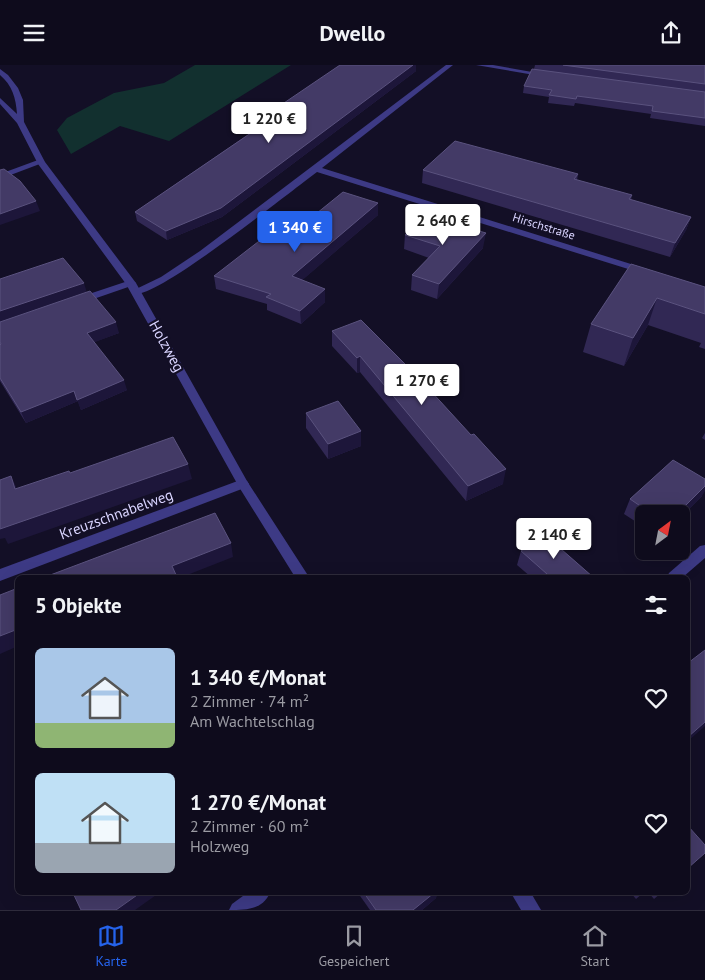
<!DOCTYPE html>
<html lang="de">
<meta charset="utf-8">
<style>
:root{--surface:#0e0b1c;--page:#1c1929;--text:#f1f3f6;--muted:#9b9ba3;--line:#2e2b3b;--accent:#2563eb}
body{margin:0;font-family:"PT Sans",sans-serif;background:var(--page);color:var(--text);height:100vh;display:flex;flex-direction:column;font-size:19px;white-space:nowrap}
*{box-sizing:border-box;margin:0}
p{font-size:16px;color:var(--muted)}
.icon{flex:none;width:28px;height:28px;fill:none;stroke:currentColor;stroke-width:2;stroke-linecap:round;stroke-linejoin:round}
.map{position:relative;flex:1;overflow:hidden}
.details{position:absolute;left:15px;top:510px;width:675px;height:320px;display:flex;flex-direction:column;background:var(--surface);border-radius:8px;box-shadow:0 5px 20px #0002,0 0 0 1px var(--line)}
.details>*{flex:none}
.needle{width:32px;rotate:32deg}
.fabs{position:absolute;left:635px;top:440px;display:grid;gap:10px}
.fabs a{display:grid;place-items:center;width:55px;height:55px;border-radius:8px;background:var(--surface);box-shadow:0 5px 20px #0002,0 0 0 1px var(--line);font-size:25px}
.price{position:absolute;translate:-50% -42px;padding:0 11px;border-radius:5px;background:#fff;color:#222;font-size:16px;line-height:32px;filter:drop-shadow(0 1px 2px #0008)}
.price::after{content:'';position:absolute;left:50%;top:30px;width:15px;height:11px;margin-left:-8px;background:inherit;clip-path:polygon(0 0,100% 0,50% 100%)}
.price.active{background:var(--accent);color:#fff}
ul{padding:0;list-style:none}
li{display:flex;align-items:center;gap:15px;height:125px;padding:0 20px}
li span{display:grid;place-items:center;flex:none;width:140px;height:100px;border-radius:8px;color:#555}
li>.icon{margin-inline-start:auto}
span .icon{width:60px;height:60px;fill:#fffc;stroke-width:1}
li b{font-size:21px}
h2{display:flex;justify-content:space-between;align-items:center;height:60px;padding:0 20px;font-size:21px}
header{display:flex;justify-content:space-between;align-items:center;height:65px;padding:0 20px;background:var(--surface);font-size:22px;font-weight:800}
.menu{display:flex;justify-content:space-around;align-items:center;height:70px;border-top:1px solid var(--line);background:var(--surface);font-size:14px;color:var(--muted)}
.menu a{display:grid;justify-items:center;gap:2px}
.menu .active{color:var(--accent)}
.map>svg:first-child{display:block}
.green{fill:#12302f}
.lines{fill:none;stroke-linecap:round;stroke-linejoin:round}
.minor{fill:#3d3a85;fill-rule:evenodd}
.tertiary{fill:#3d3a85;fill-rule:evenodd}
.wall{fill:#312854}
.shaded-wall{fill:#1d163a}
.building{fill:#433a66;stroke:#5a527e}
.labels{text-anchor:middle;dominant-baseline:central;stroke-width:4.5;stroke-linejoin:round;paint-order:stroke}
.far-street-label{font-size:12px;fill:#d9d4ff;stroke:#130f26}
.street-label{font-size:15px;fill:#d9d4ff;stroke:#130f26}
</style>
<header><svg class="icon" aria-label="menu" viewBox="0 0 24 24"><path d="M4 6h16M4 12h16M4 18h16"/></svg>Dwello<svg class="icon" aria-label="share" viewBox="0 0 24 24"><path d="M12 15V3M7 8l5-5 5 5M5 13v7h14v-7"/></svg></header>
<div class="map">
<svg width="705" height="845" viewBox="0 0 705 845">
<rect width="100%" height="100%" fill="#130f26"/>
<!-- green -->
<path class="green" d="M195,0H291L169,76L120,61L71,89L57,65L67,53L114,28L164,18Z"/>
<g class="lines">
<!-- minor -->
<g class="minor">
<path d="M446,0H453L322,103L647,204V208H641L317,107C291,126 157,234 134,229V225L161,212L200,186Z"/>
<path d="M476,0H493L549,10L546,12Z"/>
<path d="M38,95L45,97L0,114V109Z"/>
<path d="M131,215L136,218L134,220L82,238L78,239L73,236L74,234Z"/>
<path d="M243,414L247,416L249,419L247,422L0,516V504Z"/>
<path d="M705,480V493L683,512H667L669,508L700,481Z"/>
<path d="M247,828H270C262,845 246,845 229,845L232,839Z"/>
</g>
<!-- tertiary -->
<g class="tertiary">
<path d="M0,4L8,10L18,23L23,35L24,57L45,97L136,218L247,416L309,512H295L239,422L126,219L38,99L17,58L0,39V33L17,49C16,33 12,20 0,10Z"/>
<path d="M511,828H531L541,845H521Z"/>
</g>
</g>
<!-- wall -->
<g class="wall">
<path d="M416,0V6L222,152L167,175L137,156L135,147L281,47V40Z"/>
<path d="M535,0H705V61L650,53L651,49L575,38L574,41L548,38L549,32L523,28L524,21L534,4Z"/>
<path d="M423,105L578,109L577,115L632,130L631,135L691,152L686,165L670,192L422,118Z"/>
<path d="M378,138V150L302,215L325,237L301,259L267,245V239L216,224L214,211Z"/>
<path d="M405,170L483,183L437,234L411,225L412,210L429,193L404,184Z"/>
<path d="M631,199L705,222V284L699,282L701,278L648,260L624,301L583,287L591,259Z"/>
<path d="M0,214L86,227L119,268L94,277L127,325L81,345L78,336L26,358L0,316Z"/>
<path d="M332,266L503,419L466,436L360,307L357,308L332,281Z"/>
<path d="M306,348L361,381L328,394L306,363Z"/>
<path d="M705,368V375L702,373Z"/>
<path d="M702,431L681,452V449H644V462L624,449L630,434Z"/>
<path d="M521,486L593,512H531L517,500Z"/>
<path d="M358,828H437L436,833L422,845H370Z"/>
<path d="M631,828H643L636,834Z"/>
<path d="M649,828H661L654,834Z"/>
</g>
<!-- shaded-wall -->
<g class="shaded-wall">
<path d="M410,0H416V6L222,152L167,175L166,166Z"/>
<path d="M36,136L40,146L0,160V149Z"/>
<path d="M378,138V150L292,224V211Z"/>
<path d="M691,152L686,165L670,192L675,178Z"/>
<path d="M486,168L483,183L437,234L439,219Z"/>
<path d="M84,218L87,228L0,258V246Z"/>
<path d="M325,224V237L301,259L300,246Z"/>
<path d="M657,233L648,260L624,301L633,273Z"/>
<path d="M116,257L119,268L90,279L87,268Z"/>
<path d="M360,291V307L357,308V293Z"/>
<path d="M124,315L127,325L81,345L77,335Z"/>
<path d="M74,326L78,336L26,358L21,347Z"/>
<path d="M361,366V381L328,394V379Z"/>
<path d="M188,399L192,414L8,479L5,473L0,474V461Z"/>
<path d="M506,404L503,419L466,436L468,421Z"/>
<path d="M11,411L18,426L15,424Z"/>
<path d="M705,421V426L702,431L681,452V449H677Z"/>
<path d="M231,478L233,492L182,512H175L172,501Z"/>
<path d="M18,564V581L0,589V571Z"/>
<path d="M705,657V661L688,676V672Z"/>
<path d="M140,828H159L135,845H116Z"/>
<path d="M434,828H437L436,833L422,845H413Z"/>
</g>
<!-- building -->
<g class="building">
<path d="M340,0H413L221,143L166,166L135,147L289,42L281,40Z"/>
<path d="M563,0H705V19Z"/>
<path d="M532,4L705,27V53L652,46L653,41L577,31L576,34L549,30L552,25L524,21Z"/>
<path d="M455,76L578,109L574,114L632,130L629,134L691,152L675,178L423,105Z"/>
<path d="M4,104L20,116L36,136L0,149V105Z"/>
<path d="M343,127L378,138L292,211L325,224L300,246L266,232L271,229L214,211L285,156L301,161Z"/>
<path d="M425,150L486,168L439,219L412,210L440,181L405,170Z"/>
<path d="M63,193L84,218L0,246V214Z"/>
<path d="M631,199L705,222V249L657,233L633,273L591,259Z"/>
<path d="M90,226L116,257L87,268L124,315L77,335L74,326L21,347L0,313V280L1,279L0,277V257Z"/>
<path d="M361,255L418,312L471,370L474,369L506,404L468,421L360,291L357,293L332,266Z"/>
<path d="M338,336L361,366L328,379L306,348Z"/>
<path d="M173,372L188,399L0,464V415L11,411L15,424L69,406L70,408Z"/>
<path d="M673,395L705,414V421L677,449H652L630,434Z"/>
<path d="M215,448L231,478L172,501L177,512H45Z"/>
<path d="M545,470L593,512H541L547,509L521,486Z"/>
<path d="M18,523V564L0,571V530Z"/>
<path d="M705,585V657L688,672V598Z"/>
<path d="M688,761L705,780V788L688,803Z"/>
<path d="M73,828H140L116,845H81Z"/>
<path d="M364,828H434L413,845H376Z"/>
</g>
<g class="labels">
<!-- far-street labels -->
<g class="far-street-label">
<text transform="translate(544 161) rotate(17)">Hirschstraße</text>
</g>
<!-- street labels -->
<g class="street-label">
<text transform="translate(167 281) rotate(61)">Holzweg</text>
<text transform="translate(116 449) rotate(-20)">Kreuzschnabelweg</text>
</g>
</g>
</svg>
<div class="fabs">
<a><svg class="needle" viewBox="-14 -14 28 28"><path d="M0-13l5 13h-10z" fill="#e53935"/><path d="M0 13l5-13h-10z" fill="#9b9ba3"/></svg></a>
</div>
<b class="price" style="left:269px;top:79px">1 220 €</b>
<b class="price" style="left:443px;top:181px">2 640 €</b>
<b class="price active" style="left:295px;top:188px">1 340 €</b>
<b class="price" style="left:422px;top:341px">1 270 €</b>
<b class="price" style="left:554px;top:495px">2 140 €</b>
<section class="details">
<h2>5 Objekte<svg class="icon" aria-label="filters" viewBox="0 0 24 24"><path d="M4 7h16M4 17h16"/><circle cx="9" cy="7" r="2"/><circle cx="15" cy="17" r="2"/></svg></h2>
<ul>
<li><span style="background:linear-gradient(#a9c7e8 75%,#8fb573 0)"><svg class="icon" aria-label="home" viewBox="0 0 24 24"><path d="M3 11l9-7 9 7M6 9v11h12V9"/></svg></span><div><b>1 340 €/Monat</b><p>2 Zimmer · 74 m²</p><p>Am Wachtelschlag</p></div><svg class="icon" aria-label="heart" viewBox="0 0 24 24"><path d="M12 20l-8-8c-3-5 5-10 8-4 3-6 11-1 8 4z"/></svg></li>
<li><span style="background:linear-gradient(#bfe0f5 70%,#9aa5b1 0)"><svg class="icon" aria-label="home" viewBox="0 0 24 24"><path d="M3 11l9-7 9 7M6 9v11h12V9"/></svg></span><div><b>1 270 €/Monat</b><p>2 Zimmer · 60 m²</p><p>Holzweg</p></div><svg class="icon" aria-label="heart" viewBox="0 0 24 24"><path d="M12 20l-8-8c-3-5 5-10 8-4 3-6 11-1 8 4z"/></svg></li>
</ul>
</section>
</div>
<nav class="menu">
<a class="active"><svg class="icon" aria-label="map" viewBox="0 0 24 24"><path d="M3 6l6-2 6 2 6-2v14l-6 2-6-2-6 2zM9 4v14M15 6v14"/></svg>Karte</a>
<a><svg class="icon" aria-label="saved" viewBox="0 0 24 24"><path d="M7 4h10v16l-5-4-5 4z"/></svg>Gespeichert</a>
<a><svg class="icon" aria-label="home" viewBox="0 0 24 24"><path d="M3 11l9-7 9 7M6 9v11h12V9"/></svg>Start</a>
</nav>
